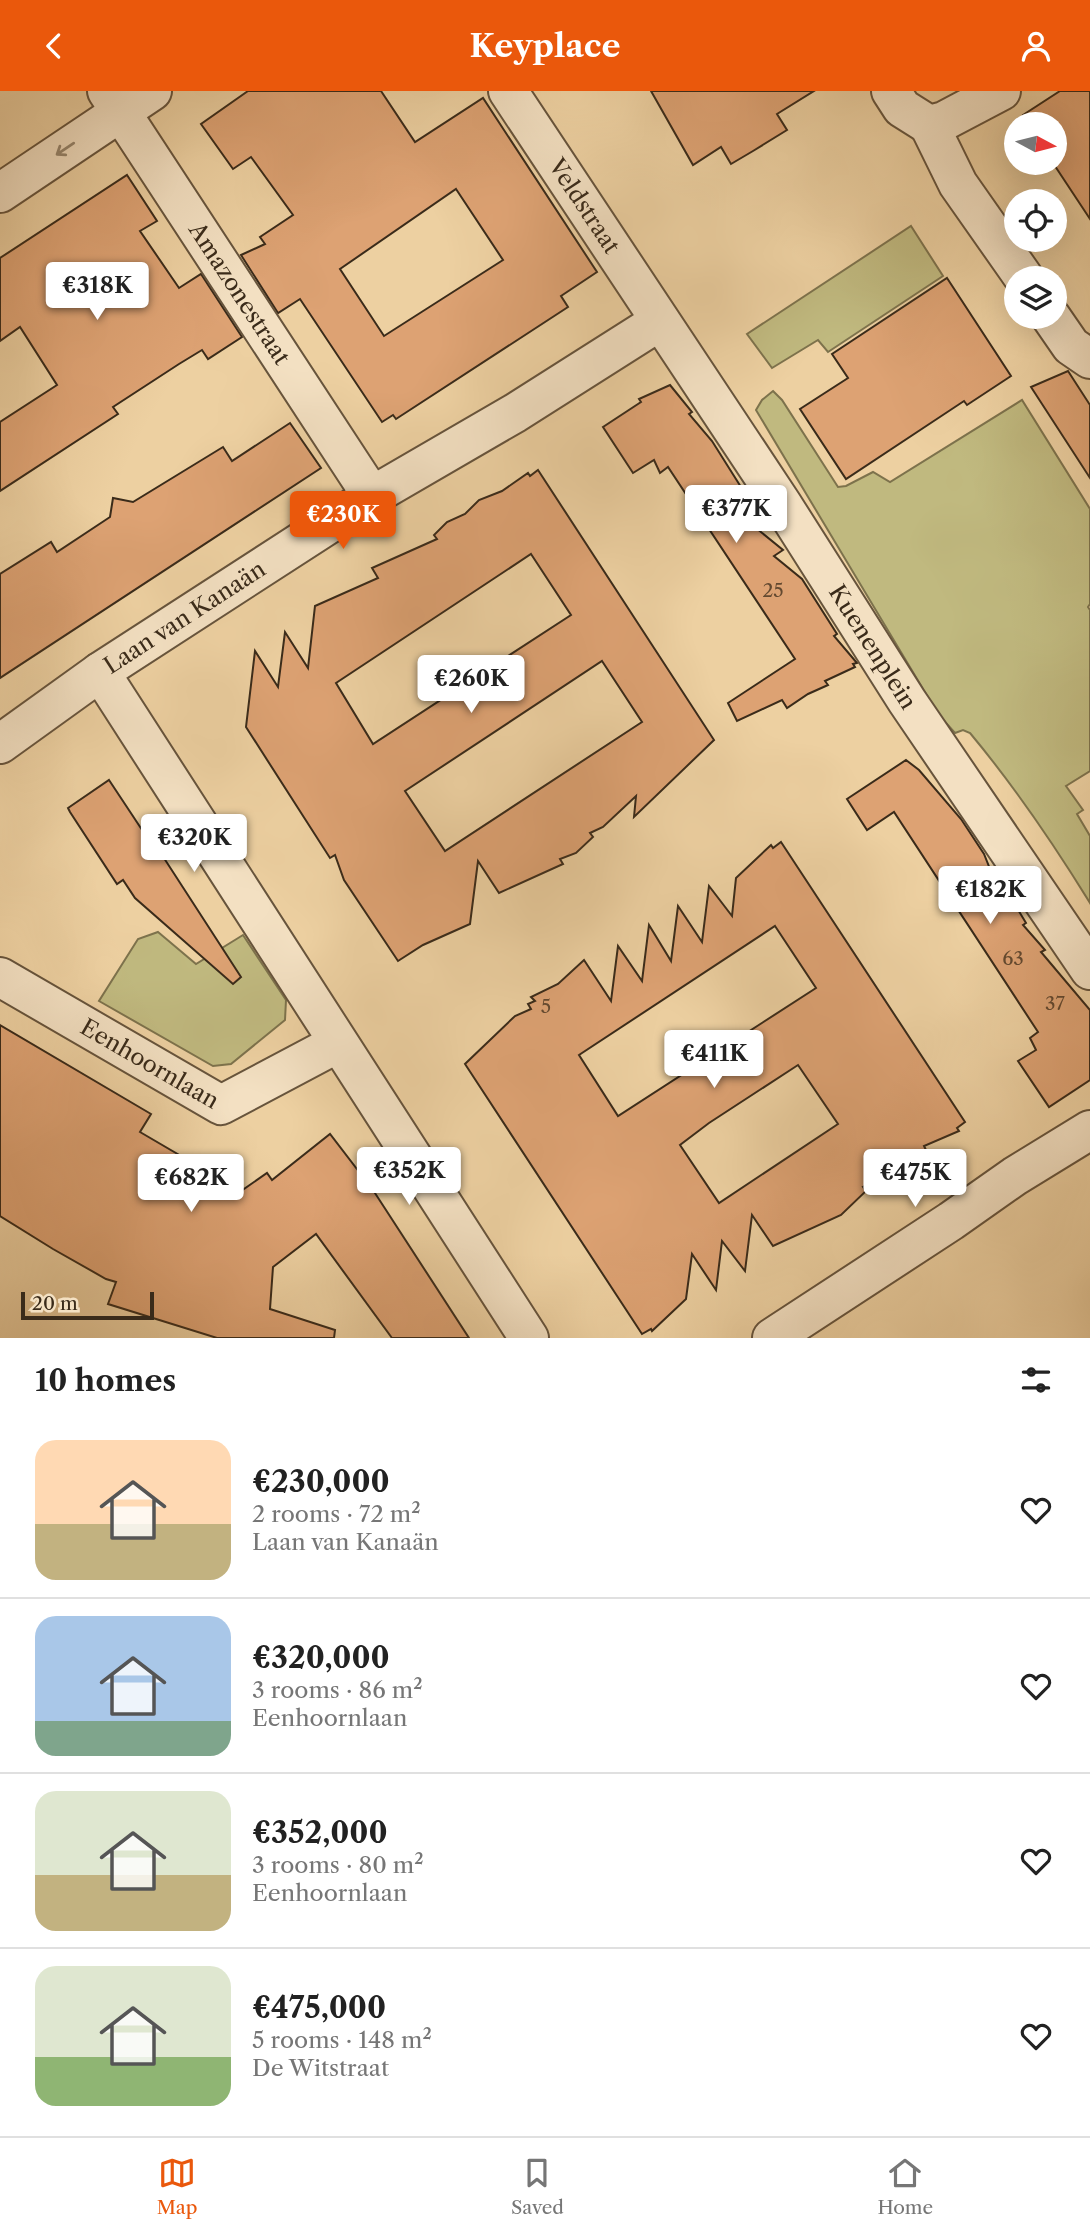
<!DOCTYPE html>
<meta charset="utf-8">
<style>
:root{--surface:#fff;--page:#f6f6f6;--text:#222;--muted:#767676;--line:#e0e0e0;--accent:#ea580c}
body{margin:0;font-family:"Libre Caslon Text",serif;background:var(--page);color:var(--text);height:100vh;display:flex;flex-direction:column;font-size:26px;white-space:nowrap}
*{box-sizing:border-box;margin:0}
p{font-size:23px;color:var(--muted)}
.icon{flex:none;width:38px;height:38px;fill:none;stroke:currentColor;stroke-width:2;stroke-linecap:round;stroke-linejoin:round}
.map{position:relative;height:1247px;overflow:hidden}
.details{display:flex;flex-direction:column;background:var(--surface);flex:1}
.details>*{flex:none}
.needle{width:46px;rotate:97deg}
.buttons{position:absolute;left:1004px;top:21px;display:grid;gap:14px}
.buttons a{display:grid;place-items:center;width:63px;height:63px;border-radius:50%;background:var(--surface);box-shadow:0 7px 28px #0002;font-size:35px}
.scale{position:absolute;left:21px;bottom:18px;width:133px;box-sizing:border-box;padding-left:7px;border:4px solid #3a2b1a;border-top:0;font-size:19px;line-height:24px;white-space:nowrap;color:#3a2b1a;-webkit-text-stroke:5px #f3e0c2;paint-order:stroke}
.price{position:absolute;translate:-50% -60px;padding:0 16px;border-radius:7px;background:#fff;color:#222;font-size:23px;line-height:46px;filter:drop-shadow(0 2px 4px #0008)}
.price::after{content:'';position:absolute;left:50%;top:42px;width:21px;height:16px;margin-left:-10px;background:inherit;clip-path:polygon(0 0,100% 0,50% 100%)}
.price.on{background:var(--accent);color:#fff}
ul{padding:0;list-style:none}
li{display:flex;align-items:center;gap:21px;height:175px;padding:0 35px}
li+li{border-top:2px solid var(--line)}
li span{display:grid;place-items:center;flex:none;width:196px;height:140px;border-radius:21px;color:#555}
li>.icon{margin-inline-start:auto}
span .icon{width:84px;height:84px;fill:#fffc;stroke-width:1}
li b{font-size:30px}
h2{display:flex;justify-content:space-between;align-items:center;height:84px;padding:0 35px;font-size:30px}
header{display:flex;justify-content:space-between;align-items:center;height:91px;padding:0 35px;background:var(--accent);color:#fff;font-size:32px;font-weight:700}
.tabs{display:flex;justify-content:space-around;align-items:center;height:98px;border-top:2px solid var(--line);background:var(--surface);font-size:19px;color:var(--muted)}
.tabs a{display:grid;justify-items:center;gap:4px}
.tabs .on{color:var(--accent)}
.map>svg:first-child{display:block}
.green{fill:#c0b97f;stroke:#7d724c;stroke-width:2}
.building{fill:#dda273;stroke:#3a2b1a;stroke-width:2;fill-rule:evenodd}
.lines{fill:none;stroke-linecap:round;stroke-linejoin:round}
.minor-casing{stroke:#67543c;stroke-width:42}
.minor{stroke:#f3e0c2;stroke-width:38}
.oneway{stroke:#96866e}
.labels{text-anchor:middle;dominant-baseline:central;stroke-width:5;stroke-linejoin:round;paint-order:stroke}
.number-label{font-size:19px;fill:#634930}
.street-label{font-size:23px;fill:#3a2b1a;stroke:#f3e0c2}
</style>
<header><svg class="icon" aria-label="back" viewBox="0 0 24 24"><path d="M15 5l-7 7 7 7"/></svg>Keyplace<svg class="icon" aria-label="person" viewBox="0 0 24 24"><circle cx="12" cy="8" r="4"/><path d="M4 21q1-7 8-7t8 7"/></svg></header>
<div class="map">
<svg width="1090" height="1247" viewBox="0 0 1090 1247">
<rect width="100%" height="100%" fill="#edd0a1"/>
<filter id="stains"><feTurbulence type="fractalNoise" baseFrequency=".00286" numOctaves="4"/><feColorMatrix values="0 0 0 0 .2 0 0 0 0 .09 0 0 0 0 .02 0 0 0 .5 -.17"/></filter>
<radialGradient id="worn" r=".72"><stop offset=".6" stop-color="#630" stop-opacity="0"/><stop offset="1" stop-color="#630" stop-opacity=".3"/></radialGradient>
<!-- green -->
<g class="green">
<path d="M911,135L943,185L828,261L818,249L772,277L747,243Z"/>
<path d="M773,300L782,309L838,396L846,395L873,381L890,391L1022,309L1090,418V513L1088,516L1090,519V680L1066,695L1083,719L1077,723L1090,745V812C1053,752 1015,696 970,642L963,639L955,642L938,623L756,319L762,309Z"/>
<path d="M158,841L196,873L243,844L286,909L285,929L231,973L213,975L99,910L138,848Z"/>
</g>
<!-- building -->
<g class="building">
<path d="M248,0H381L415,51L483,7L597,181L561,205L568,216L396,328L393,324L382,331L300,208L278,222L241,164L265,153L260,146L293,124L251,66L233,78L201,33ZM456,98L503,169L384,245L340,178Z"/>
<path d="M651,0H814L777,23L787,39L753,60L731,73L721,56L693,74Z"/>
<path d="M1060,0H1090V128L1053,72H1055V33H1029L1023,24Z"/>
<path d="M127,84L157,130L140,140L179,197L201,183L242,246L208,268L202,259L179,273L113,316L118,323L0,400V331L57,294L20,236L0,250V167Z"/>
<path d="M947,187L1011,285L967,314L964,310L846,388L800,318L848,287L832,263Z"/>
<path d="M1068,280L1090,314V387L1031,296Z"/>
<path d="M670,294L692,321L689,323L712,350L746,404L743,406L765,432L756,437L783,459L774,465L802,488L837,543L834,545L857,572L853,573L855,576L825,590L828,594L808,603L787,617L782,609L737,630L728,612L795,568L668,376L660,382L654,369L633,382L603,336L641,311L639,308Z"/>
<path d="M290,332L321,377L0,587V483L51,451L57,461L110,426L113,407L133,411L223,356L232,370Z"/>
<path d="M538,379L714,649L634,726L636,705L603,736L590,742L593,746L576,762L560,768L563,773L499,802L478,770L470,833L423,854L398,870L344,789L335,764L330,767L246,636L255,560L278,596L285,541L308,577L315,515L378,487L372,477L437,448L434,444L447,431L465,423L479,409L502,400L528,382L530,385ZM531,463L571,524L373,653L336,592ZM602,570L642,631L445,760L405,700Z"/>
<path d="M906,669L919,679L961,728L984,763L994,788L1008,802L1026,832L1023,834L1045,859L1041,861L1090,919V989L1049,1016L1018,970L1036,959L1030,947L1038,941L894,721L867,739L847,708Z"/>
<path d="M109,689L160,766L162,764L241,886L233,893L135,807L123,789L117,793L70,721L68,717Z"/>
<path d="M781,751L965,1031L957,1037L959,1040L924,1055L927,1061L896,1075L898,1080L863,1096L866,1100L841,1124L773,1155L752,1124L745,1180L722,1150L716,1199L692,1163L686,1208L652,1240L651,1238L642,1243L465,973L515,925L531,918L528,913L535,910L531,906L558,893L584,869L611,910L618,855L642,890L649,834L671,870L678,815L702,851L709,795L732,825L736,787L771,754L773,757ZM775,835L816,897L618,1025L579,964ZM798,974L838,1033L719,1112L680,1054L709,1032Z"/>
<path d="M0,934L151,1023L140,1041L241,1100L267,1082L272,1089L330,1043L373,1099L469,1247H392L316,1143L273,1176L270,1218L335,1239L334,1247H217L108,1213L116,1191L106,1188L53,1158L0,1125Z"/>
</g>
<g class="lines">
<!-- minor casing -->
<g class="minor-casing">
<g id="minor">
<path id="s1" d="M107,0L372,405"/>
<path id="s2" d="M508,0L782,413L907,610L1090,879"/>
<path d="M891,0L902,17L929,34L944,30L1001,0"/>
<path d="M929,34L958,93L1024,187"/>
<path d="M0,102L152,0"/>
<path d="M1051,226L1071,255L1090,268"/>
<path d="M100,581L529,1247"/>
<path id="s3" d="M0,653L100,581L372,405L515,322L660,230"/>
<path id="s4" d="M0,886L221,1014L338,952"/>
<path d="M772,1247L951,1130L1015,1085L1090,1039"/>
</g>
</g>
<!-- minor -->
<use href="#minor" class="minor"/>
</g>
<!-- one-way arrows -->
<defs><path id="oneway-shaft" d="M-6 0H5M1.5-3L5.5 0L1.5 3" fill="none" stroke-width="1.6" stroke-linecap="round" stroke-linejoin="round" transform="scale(1.75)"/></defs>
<use class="oneway" href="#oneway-shaft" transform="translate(65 58) rotate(146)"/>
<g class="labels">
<!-- number labels -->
<g class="number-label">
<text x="773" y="499">25</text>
<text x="1013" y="867">63</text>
<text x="1055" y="912">37</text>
<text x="546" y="915">5</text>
</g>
<!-- street labels -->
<g class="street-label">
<text stroke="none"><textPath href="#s2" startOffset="138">Veldstraat</textPath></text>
<text stroke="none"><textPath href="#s1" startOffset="242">Amazonestraat</textPath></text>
<text stroke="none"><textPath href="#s3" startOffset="224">Laan van Kanaän</textPath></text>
<text stroke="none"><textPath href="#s2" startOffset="665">Kuenenplein</textPath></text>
<text stroke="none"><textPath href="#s4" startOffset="173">Eenhoornlaan</textPath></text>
</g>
</g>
<rect width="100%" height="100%" filter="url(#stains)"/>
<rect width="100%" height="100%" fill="url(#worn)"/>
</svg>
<div class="buttons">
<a><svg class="needle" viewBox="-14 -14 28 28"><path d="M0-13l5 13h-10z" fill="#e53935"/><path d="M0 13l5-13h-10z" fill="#767676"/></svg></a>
<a><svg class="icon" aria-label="locate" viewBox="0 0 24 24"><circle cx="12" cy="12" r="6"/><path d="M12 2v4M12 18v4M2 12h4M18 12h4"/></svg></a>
<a><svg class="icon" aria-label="layers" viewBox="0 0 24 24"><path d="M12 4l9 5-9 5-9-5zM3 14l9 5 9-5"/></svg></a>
</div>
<div class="scale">20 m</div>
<b class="price" style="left:97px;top:231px">€318K</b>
<b class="price" style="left:736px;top:454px">€377K</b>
<b class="price on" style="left:343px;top:460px">€230K</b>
<b class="price" style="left:471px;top:624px">€260K</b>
<b class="price" style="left:194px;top:783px">€320K</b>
<b class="price" style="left:990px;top:835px">€182K</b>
<b class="price" style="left:714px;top:999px">€411K</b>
<b class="price" style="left:409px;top:1116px">€352K</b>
<b class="price" style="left:915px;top:1118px">€475K</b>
<b class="price" style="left:191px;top:1123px">€682K</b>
</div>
<section class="details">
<h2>10 homes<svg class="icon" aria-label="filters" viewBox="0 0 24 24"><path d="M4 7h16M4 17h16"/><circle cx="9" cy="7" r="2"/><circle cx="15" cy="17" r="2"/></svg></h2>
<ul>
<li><span style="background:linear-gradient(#ffd9b3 60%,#c2b280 0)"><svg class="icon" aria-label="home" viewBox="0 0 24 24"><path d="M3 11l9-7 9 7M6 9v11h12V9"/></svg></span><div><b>€230,000</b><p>2 rooms · 72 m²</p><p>Laan van Kanaän</p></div><svg class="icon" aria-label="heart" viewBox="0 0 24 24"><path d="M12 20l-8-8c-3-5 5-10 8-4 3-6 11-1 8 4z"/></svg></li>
<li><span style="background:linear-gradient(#a9c7e8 75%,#7fa58c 0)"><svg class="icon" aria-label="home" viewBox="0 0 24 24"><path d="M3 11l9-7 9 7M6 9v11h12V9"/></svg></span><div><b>€320,000</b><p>3 rooms · 86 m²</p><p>Eenhoornlaan</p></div><svg class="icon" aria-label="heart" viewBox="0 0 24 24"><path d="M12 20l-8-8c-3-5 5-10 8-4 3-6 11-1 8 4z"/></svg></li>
<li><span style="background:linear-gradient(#dfe7d0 60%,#c2b280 0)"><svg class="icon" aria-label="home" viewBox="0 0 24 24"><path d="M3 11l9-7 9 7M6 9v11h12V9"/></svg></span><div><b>€352,000</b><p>3 rooms · 80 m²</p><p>Eenhoornlaan</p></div><svg class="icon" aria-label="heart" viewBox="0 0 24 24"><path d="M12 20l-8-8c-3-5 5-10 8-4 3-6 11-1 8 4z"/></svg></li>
<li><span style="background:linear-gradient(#dfe7d0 65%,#8fb573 0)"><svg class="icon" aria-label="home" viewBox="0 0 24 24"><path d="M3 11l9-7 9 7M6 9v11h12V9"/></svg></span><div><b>€475,000</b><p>5 rooms · 148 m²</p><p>De Witstraat</p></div><svg class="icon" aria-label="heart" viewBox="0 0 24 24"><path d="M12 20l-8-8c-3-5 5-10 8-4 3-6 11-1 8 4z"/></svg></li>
</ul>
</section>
<nav class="tabs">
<a class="on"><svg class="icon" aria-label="map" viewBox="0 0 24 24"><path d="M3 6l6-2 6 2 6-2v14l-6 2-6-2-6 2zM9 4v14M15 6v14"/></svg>Map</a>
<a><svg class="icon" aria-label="saved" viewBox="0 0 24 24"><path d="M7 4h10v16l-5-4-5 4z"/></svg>Saved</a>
<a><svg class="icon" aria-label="home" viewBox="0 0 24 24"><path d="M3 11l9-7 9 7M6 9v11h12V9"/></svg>Home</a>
</nav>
